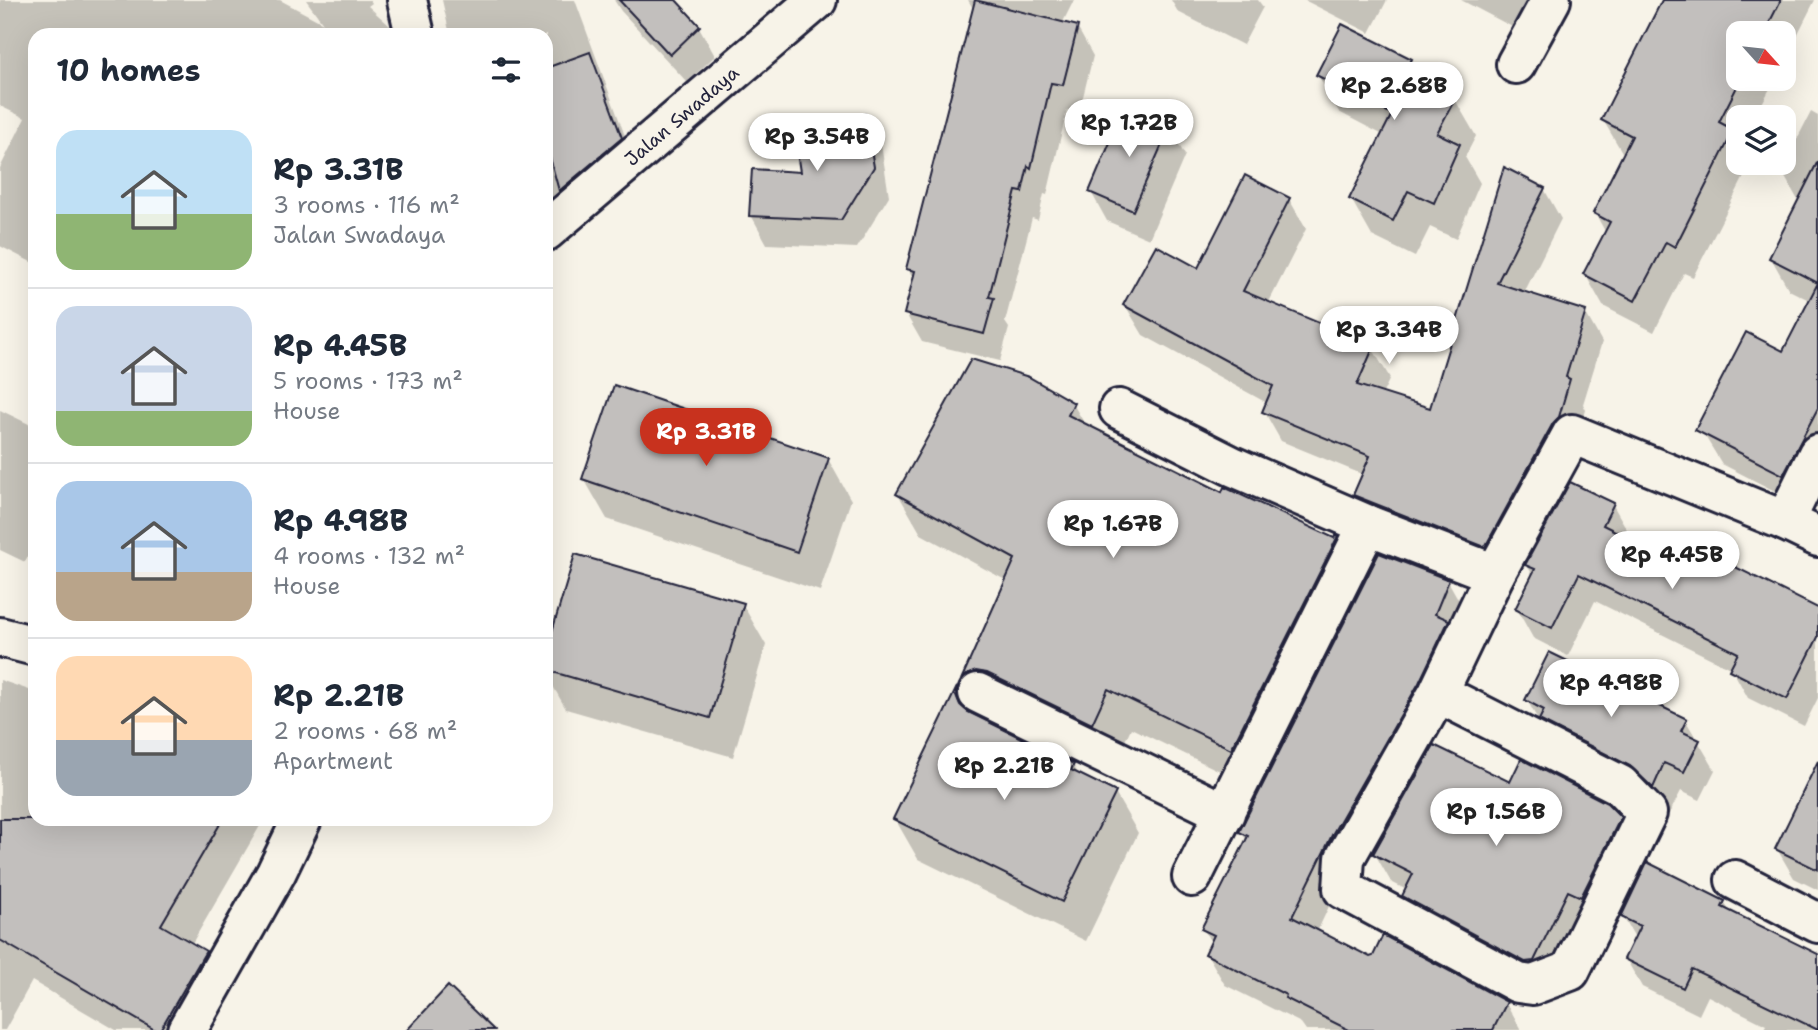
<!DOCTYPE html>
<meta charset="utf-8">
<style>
:root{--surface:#fff;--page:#f2f2f3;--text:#1f2937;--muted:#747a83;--line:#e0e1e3;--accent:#c8321e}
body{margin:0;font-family:"Shantell Sans",sans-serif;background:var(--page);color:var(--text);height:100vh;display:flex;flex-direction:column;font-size:26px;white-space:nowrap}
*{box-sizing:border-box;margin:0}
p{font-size:23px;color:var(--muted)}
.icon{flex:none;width:38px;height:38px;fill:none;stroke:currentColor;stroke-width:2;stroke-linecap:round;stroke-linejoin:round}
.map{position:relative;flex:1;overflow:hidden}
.side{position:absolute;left:28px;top:28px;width:525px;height:798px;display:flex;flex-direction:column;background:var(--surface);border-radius:21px;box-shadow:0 7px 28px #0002}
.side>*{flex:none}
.needle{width:46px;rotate:117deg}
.tools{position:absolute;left:1726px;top:21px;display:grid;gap:14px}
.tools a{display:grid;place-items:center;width:70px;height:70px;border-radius:14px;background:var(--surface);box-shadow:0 7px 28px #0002;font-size:35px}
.price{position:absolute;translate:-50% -60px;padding:0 16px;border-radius:24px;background:#fff;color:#222;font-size:23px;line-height:46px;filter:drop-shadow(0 2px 4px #0008)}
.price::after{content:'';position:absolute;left:50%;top:42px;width:21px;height:16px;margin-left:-10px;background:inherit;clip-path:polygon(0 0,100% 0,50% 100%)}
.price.active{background:var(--accent);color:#fff}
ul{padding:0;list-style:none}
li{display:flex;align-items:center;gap:21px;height:175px;padding:0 28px}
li+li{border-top:2px solid var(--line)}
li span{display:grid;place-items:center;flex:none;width:196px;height:140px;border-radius:21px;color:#555}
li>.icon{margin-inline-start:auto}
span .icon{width:84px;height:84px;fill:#fffc;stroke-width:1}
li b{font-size:30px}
h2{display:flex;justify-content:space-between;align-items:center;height:84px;padding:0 28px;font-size:30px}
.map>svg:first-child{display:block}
.shadow{fill:#0003}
.building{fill:#c2bfbd;stroke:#22223b;stroke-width:2}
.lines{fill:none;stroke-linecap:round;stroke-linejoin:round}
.minor-casing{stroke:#22223b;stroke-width:44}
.minor{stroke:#f7f3e8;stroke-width:38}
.labels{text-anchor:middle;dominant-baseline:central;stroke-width:5;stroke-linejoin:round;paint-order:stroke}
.street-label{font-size:19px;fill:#22223b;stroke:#f7f3e8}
</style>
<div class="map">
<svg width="1818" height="1030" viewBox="0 0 1818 1030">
<rect width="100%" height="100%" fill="#f7f3e8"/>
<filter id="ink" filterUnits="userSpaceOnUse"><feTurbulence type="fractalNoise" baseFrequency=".0143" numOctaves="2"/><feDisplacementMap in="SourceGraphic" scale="14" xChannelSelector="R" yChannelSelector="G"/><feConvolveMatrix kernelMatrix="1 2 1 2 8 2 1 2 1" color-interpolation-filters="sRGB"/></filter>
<g filter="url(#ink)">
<!-- shadow -->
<g class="shadow">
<path d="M0,0H280L323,23L306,0H370L372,3L368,6L389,25L394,35H35V264L0,246V168L25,118L0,106Z"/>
<path d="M442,0H575L635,163L546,239V35H450Z"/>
<path d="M614,0H673L699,27L715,56L687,82L621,11Z"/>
<path d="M968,0H1074L1062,24L1077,27L1093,56L1079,113L1067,110L1047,195L1044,194L1038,220L1032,218L1005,322L1009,328L1000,361L922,342L906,314L915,281L908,269L974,10Z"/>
<path d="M1171,0H1258L1263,7L1243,45L1178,12Z"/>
<path d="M1304,0H1387L1370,33Z"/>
<path d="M1461,0H1538L1522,32Z"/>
<path d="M1664,0H1815L1783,63V33H1738V79H1775L1755,117H1738V163H1751L1693,277L1684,273L1654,332L1603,306L1585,274L1606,233L1595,213L1625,153L1622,152L1603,120Z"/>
<path d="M1411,60L1424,83L1454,98L1476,136L1465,157L1480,183L1456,239L1430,227L1415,257L1372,236L1351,199L1383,135L1339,112L1318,75Z"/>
<path d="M1811,112L1818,116V473L1802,505L1722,464L1703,433L1784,353L1811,301L1789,290L1771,258L1799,202L1781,170Z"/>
<path d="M864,116L881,144L889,196L857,248L767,244L751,215L802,174Z"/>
<path d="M1168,127L1185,155L1149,239L1107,221L1091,192Z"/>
<path d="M1544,189L1561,219L1524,293L1585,312L1602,342L1583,404L1586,410L1575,447L1502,576L1373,525L1355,495L1364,475L1281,441L1264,411L1267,403L1143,335L1125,305L1199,271L1289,199L1306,229L1268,304L1372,348L1390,378L1382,395L1431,410Z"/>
<path d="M1073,404L1086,426L1223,494L1335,540L1337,537L1360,577L1255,788L1131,728L1115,763L989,715L985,719L963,680L1007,581L921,534L898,494Z"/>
<path d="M0,410L35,427V540L25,562L0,550Z"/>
<path d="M828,459L851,500L820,591L607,519L584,479Z"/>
<path d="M1613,505L1629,533L1626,539L1680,565L1818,610V698L1804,726L1748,698L1732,669L1595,601L1568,656L1533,638L1517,609L1533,576L1527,565Z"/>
<path d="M1448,581L1466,613L1317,932L1370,959L1374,957L1506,1003L1521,1030H1306L1301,1023L1225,985L1207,954L1212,944L1203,929L1247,841L1241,831Z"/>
<path d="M743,605L766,645L733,757L566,709L546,674V658Z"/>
<path d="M0,680L35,692V819H264L191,945L205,952L226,988L201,1030H116L32,981L5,1030H0Z"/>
<path d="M958,691L972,716L1073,765L1079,776L1115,793L1138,833L1086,941L918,859L895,819Z"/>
<path d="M1527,700L1686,721L1715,770L1700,800L1681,791L1669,814L1648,794L1543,729Z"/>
<path d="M1511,785L1619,818L1636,847L1550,989L1420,924L1404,896L1407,890L1391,882L1375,854Z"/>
<path d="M1818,789V890L1794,878L1777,849Z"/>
<path d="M1724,902L1730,912L1818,956V1030H1763L1766,1025L1708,996L1699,1015L1642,987L1626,959L1636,939L1623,917Z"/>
</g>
<!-- building -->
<g class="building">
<path d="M619,0H676L700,26L670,55Z"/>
<path d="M975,0L1078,26L1063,85L1051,83L1031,168L1028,166L1022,192L1016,191L989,297L994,298L984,334L904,314L915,271L906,269Z"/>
<path d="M1662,0H1781L1764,33H1738V79H1741L1719,122L1734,130L1675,247L1666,242L1635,301L1583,274L1610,222L1593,213L1632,136L1601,120Z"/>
<path d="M1342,24L1412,59L1406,72L1456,97L1437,133L1460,144L1434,203L1408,191L1393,221L1349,199L1392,114L1316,75Z"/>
<path d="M590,52L622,138L559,191L546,143V68Z"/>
<path d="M1125,107L1170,126L1133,211L1089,192Z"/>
<path d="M865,114L874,167L841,220L749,216L752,169L800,172L793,126Z"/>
<path d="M1818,161V408L1783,475L1695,430L1746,332L1783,351L1818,283L1769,258Z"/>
<path d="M1504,167L1545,188L1497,283L1586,311L1566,377L1570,379L1559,417L1553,423L1485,547L1353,495L1370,456L1262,412L1273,386L1123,305L1156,245L1198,268L1245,175L1290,198L1243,291L1374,346L1357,385L1430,408Z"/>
<path d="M971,359L1029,377L1074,403L1068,415L1222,492L1224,487L1334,538L1336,535L1338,536L1231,749L1108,689L1092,724L987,673L976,671L966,675L961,680L1015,559L896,494Z"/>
<path d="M614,385L829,458L797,552L582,479Z"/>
<path d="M1570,482L1614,503L1603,525L1679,563L1689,544L1818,608V637L1787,699L1729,670L1738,653L1579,574L1552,628L1515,609L1535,569L1525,565Z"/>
<path d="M1379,553L1449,580L1435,614L1449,620L1419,683L1333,833L1292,917L1370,957L1373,956L1383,935L1507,1002L1493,1030H1349L1285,998L1286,995L1205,954L1214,935L1201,929L1248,836L1239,832Z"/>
<path d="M575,554L744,603L710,718L546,670V652Z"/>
<path d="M1549,652L1687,719L1681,731L1700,740L1684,772L1664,763L1653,788L1630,766L1539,720L1544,710L1525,700Z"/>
<path d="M957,687L956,695L960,705L968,712L1074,764L1071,770L1116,792L1062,902L893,819Z"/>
<path d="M1434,745L1510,782L1521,759L1607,803L1621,817L1581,897L1568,891L1534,961L1525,962L1402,896L1413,874L1373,854Z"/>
<path d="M1818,761V870L1775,849Z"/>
<path d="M0,819H223L161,925L206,951L160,1030H155L0,940Z"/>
<path d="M1647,862L1725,901L1722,907L1818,954V1030L1692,969L1683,988L1624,959L1640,926L1621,917Z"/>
<path d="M448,986L494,1030H407Z"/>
</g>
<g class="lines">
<!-- minor casing -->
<g class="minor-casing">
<g id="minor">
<path d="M407,0L415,35"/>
<path d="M1516,64L1551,0"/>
<path id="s1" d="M546,231L817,0"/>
<path d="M1119,409L1232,466L1368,525L1495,574"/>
<path d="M1785,521L1818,454"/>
<path d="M0,637L35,646"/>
<path d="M978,693L1225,813"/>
<path d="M1438,693L1620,785L1647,813L1570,971L1533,985L1518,983L1343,889L1345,858L1438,693L1495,574L1572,434L1785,521L1818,537"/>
<path d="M1192,877L1368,525"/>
<path d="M1735,880L1818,923"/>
<path d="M187,1030L276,873L302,819"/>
</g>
</g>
<!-- minor -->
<use href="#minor" class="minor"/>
</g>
</g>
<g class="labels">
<!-- street labels -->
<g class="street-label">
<text stroke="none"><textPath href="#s1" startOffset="178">Jalan Swadaya</textPath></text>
</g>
</g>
</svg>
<div class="tools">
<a><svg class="needle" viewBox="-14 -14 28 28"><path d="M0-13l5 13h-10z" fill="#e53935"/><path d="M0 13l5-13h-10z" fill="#747a83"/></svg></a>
<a><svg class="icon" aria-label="layers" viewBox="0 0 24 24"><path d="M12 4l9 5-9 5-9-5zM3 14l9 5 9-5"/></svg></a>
</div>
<b class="price" style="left:1394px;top:122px">Rp 2.68B</b>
<b class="price" style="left:1129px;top:159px">Rp 1.72B</b>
<b class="price" style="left:817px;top:173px">Rp 3.54B</b>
<b class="price" style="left:1389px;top:366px">Rp 3.34B</b>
<b class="price active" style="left:706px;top:468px">Rp 3.31B</b>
<b class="price" style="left:1113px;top:560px">Rp 1.67B</b>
<b class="price" style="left:1672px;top:591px">Rp 4.45B</b>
<b class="price" style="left:1611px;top:719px">Rp 4.98B</b>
<b class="price" style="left:1004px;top:802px">Rp 2.21B</b>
<b class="price" style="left:1496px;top:848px">Rp 1.56B</b>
<section class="side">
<h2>10 homes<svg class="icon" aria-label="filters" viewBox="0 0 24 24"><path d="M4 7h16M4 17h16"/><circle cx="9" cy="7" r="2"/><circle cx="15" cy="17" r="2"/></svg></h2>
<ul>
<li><span style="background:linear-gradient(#bfe0f5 60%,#8fb573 0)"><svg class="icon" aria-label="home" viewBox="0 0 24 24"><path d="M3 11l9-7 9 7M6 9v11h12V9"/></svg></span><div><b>Rp 3.31B</b><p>3 rooms · 116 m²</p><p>Jalan Swadaya</p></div></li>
<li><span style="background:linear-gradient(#c9d6e8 75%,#8fb573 0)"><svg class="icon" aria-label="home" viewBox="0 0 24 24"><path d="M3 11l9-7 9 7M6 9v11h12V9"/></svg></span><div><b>Rp 4.45B</b><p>5 rooms · 173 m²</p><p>House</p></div></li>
<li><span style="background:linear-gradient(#a9c7e8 65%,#b9a48a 0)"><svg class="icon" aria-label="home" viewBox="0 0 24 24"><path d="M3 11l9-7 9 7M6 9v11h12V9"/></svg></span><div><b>Rp 4.98B</b><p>4 rooms · 132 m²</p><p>House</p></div></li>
<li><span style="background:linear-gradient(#ffd9b3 60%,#9aa5b1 0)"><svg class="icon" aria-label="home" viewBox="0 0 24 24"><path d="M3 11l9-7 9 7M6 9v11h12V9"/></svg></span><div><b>Rp 2.21B</b><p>2 rooms · 68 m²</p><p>Apartment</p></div></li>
</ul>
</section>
</div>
